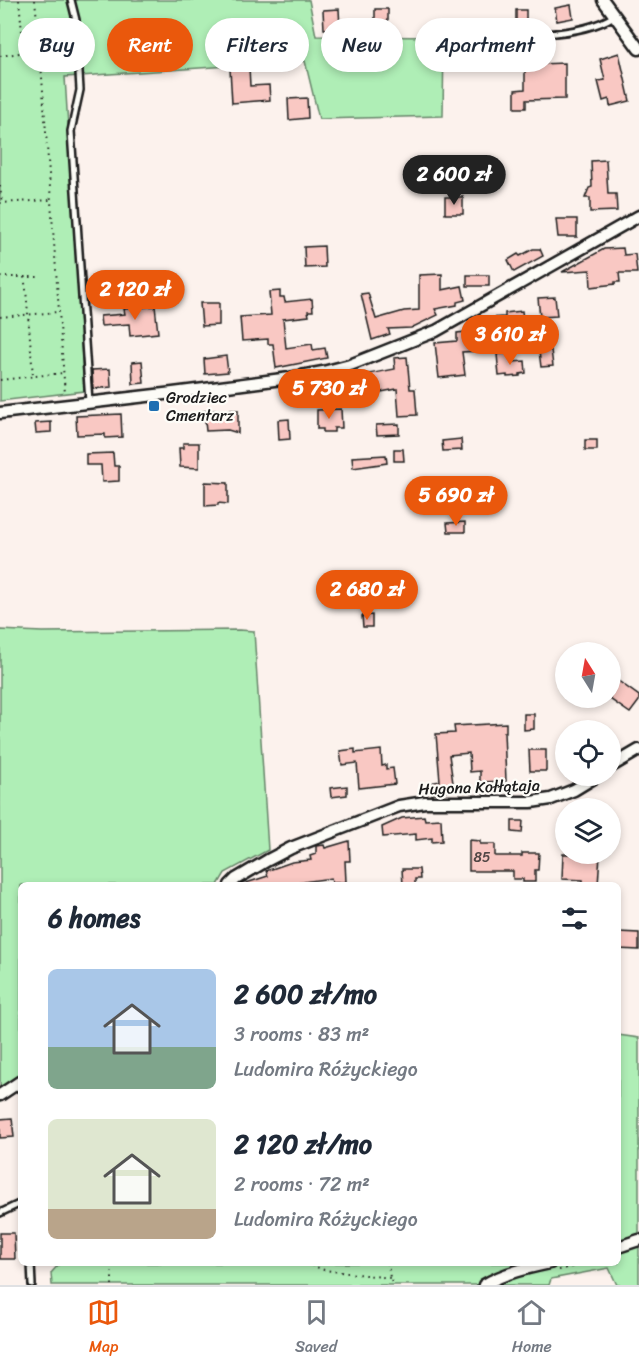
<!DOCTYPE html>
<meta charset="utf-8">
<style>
:root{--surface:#fff;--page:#f2f2f3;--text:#1f2937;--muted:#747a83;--line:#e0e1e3;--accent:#ea580c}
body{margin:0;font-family:Sriracha,sans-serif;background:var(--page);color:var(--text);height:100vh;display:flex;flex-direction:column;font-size:22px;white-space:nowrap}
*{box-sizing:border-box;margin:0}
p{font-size:20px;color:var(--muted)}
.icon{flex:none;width:33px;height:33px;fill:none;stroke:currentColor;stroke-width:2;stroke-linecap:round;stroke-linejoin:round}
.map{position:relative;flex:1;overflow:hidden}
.side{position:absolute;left:18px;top:882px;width:603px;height:384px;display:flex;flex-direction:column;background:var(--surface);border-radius:9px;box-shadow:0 3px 9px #0003}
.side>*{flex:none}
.hud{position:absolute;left:18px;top:18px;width:603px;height:54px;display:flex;gap:12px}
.needle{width:39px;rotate:349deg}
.controls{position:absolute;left:555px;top:642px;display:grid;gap:12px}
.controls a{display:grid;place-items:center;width:66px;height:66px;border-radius:50%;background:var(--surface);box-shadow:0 3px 9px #0003;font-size:30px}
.price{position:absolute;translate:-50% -51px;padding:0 14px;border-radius:21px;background:var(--accent);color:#fff;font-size:20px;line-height:39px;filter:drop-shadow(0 2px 3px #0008)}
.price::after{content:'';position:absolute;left:50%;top:36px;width:18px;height:14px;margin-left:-9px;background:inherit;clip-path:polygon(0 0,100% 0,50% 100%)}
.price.current{background:#222;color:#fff}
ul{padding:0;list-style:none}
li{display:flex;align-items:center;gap:18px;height:150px;padding:0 30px}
li span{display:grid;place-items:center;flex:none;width:168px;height:120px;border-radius:9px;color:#555}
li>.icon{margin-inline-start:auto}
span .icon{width:72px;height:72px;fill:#fffc;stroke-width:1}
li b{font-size:26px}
h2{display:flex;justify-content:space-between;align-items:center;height:72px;padding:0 30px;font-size:26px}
.tag{padding:0 21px;border-radius:27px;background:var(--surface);box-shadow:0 3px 9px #0003;font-size:21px;line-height:54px}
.tag.current{background:var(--accent);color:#fff}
.tab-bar{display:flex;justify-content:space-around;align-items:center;height:84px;border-top:2px solid var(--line);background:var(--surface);font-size:16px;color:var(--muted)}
.tab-bar a{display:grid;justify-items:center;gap:3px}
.tab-bar .current{color:var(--accent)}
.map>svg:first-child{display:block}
.green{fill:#afeeb6;stroke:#668569;stroke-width:1.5}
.building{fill:#f9c8c3;stroke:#1c1c1c;stroke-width:1.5}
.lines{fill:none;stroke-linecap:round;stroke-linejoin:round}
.lane-casing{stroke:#1c1c1c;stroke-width:10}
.street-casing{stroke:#1c1c1c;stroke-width:15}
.path{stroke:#1c1c1c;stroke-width:2;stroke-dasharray:1.5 4.5;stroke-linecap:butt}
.lane{stroke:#fdfcf7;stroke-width:5}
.street{stroke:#fdfcf7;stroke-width:10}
.poi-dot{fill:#1f6fb2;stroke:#fdfcf7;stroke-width:2}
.labels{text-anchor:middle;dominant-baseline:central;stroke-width:4.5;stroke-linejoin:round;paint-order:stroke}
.number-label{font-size:14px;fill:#534746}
.poi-label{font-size:16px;fill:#1c1c1c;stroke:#fdfcf7;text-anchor:start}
.street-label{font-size:16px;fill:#1c1c1c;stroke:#fdfcf7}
</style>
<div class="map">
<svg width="639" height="1285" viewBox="0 0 639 1285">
<rect width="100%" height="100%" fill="#fcf2ed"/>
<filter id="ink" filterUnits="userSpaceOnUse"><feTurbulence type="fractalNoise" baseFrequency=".0167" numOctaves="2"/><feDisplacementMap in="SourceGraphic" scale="12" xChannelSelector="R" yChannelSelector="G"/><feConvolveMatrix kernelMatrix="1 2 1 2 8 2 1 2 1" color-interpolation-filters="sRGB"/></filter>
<g filter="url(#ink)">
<!-- green -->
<g class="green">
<path d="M0,0H309L316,36L444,37L443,116L319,119L305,61L65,77L84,391L0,401Z"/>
<path d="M0,630L42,632L239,630L254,631L268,850L225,873L218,885H21V1087L0,1102Z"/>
<path d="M618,1035L639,1038V1285H617L609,1268L551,1279L549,1285H52L51,1273L60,1263H618Z"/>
</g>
<!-- building -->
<g class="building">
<path d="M571,5L573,18L557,21L555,8Z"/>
<path d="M339,9L340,28L324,29L323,10Z"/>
<rect x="375" y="9" width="13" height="12"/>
<rect x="516" y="10" width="10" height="20"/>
<path d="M513,40H526V58L538,57L539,64L565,63V99L526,100V108H515V90L525,89V61H513Z"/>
<path d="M619,53L630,101L610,106L609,99L603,101L598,81L605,80L600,59Z"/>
<path d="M249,67L250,86L269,85L270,100L232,103L230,69Z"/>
<path d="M307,98L308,118L289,120L288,99Z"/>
<path d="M606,160L608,194H616L617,211L590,212V198H585L589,188L592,187L591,161Z"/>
<rect x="445" y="197" width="18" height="17"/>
<path d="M556,219H577V237H558Z"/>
<path d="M324,246L325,267L305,268L304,247Z"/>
<path d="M623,248L624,255L635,254L637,273H619L620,282H615V284L591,287L590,270L562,272L604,249Z"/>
<path d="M533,249H540L543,256L514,272L508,260L518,254L520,256Z"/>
<path d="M442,274V290L462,286L465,300L457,302V305L435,309L438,315L411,328L388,329L390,334L372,340L361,294L368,293L376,319L404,311L419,310V275Z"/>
<rect x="467" y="275" width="22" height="11"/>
<path d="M280,291V297H284L285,302L312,299L313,311H308L309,316L283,319L286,348L312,344L313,350L325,348L327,358L276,368L273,344H268V339L242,341L240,317L271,315L269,292Z"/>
<path d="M555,297L557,316L540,317L538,298Z"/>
<path d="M200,303H219V325L202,326Z"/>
<path d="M155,306L158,333L130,336L129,324L101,326L100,316L125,314L124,309Z"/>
<path d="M522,311L524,328L513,329L514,341H505L504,335L482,337L480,320H488V318L505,317V313Z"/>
<path d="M475,331L477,351L462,352L465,375L439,378L435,343L457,341V333Z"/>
<path d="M551,350L553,366L541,367L539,351Z"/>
<path d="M511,353L512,362L525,361L526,373L520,374V376L507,377V375L499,376L497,354Z"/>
<path d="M226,356L228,372L205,374L204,359Z"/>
<path d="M407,357L410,389H415L417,415L399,416L397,389L365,395V404L350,405L348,384L370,382L369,374L395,369L394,358Z"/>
<path d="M142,361L144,383L133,384L132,362Z"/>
<path d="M110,369L111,387L93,389L92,370Z"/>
<path d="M341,409L342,428H334V432H323V429H317V410Z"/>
<path d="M223,410H238V433L228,430L206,431L204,411Z"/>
<path d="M121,414L122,437L105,438V434L77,435L76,416Z"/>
<path d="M289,419L290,439L279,440L278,420Z"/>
<path d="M51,422V432L36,433L35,423Z"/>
<path d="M399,424V434L377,435L376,425Z"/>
<path d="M461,439L462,450L443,451L442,441Z"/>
<rect x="585" y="440" width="12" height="10"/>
<path d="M183,443H199V468L180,467L179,448H183Z"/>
<path d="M394,449H403L404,461H394Z"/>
<path d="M113,453L114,466H119V481L102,482L101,465H86V454Z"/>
<path d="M386,455L387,463L353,468L352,457Z"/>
<path d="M205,482L228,483V504L218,503V505L205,506Z"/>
<path d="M465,522V532H448L447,523Z"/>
<path d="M372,615V627H363L362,616Z"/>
<path d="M610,675L639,696V701L630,713L610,699Z"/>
<path d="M524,714H534V729L524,730Z"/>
<path d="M506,723V732H504L506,781L480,782V771L470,772L469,753L449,755L454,790L432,794L430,783L440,781L436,734L455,733L454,726Z"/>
<path d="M355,749V753L381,750L382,766L386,765V769L393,768L395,784L359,788L357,763L342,765L340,751Z"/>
<path d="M529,750H546V771H530Z"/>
<path d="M347,786V795L331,797L330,788Z"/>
<path d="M424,816L425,820L441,819L442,841L432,842V838L416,840V834L383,837L382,827L402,818Z"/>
<path d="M512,821H523L522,833L512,832Z"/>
<path d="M469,840L480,841V844H495V856H522V853H539L538,870H535V882H523V879H513V871H469Z"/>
<path d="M349,841L350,861H345L346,882L332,883L331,878L282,885H246V883L268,876L266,871L292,862L311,860L310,856L316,854V846L324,845L325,848Z"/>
<path d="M563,854H600L598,885H583V880L562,879Z"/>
<path d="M402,869H419L420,879H415V885H403Z"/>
<path d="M618,932L639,933V950L618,949Z"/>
<path d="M12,1118L14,1137L0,1138V1119Z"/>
<path d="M0,1233H14L15,1259H0Z"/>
</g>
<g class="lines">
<!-- lane casing -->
<g class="lane-casing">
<g id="lane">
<path d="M71,0L76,20L80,90L71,131L89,402"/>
<path d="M448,34C492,35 576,41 614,16"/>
<path d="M0,1213L21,1203"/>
<path d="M31,1263L32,1285"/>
</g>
</g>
<!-- street casing -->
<g class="street-casing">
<g id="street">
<path d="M603,0L639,49"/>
<path d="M0,413L173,393L290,378L323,372L350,365L436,331L639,216"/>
<path d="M610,767L639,750"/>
<path d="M230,885L236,879L268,860L291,848L399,806L425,802H531L551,799L574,790L597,776"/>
<path d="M0,1095L21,1081"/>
<path d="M618,1247L639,1240"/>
<path d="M484,1285C504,1273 527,1268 550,1263"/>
</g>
</g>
<!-- path -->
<g class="path">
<path d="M19,0L24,53"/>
<path d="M35,0L40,50L65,394"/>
<path d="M0,56L40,50"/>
<path d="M0,186L2,203"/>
<path d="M0,203L50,200"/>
<path d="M0,277H38"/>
<path d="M24,277L26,289L33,376"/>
<path d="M0,317L58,312"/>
<path d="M0,380L63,373"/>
<path d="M306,1263L324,1270L390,1278"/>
<path d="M388,1263L390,1278L393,1285"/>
<path d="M559,1270L589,1263"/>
<path d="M112,1285V1263"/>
</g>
<!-- lane -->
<use href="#lane" class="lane"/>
<!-- street -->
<use href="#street" class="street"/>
</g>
</g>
<!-- markers -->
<rect class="poi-dot" x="148" y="400" width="12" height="12" rx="3"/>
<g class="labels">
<!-- number labels -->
<g class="number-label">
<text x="482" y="857">85</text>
</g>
<!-- poi labels -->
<g class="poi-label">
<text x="166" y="397">Grodziec<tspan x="166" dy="18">Cmentarz</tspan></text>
</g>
<!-- street labels -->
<g class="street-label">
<text transform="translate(479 787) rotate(-2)">Hugona Kołłątaja</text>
</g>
</g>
</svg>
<div class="controls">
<a><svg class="needle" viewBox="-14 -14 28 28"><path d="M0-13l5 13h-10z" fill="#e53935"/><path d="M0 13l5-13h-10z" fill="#747a83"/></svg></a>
<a><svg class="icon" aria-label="locate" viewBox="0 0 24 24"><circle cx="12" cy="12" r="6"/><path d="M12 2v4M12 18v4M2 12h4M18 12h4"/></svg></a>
<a><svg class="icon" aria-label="layers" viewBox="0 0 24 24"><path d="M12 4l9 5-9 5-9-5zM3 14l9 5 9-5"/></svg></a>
</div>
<b class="price current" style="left:454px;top:206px">2 600 zł</b>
<b class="price" style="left:135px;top:321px">2 120 zł</b>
<b class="price" style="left:510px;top:366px">3 610 zł</b>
<b class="price" style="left:329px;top:420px">5 730 zł</b>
<b class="price" style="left:456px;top:527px">5 690 zł</b>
<b class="price" style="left:367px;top:621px">2 680 zł</b>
<div class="hud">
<a class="tag">Buy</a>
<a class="tag current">Rent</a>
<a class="tag">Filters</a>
<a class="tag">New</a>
<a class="tag">Apartment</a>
</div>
<section class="side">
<h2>6 homes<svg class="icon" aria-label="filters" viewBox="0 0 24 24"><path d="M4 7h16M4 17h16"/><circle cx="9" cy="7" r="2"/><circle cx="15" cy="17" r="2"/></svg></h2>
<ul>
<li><span style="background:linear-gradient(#a9c7e8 65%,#7fa58c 0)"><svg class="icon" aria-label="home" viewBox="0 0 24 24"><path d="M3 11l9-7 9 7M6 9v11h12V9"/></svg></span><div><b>2 600 zł/mo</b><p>3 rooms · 83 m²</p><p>Ludomira Różyckiego</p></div></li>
<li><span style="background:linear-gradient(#dfe7d0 75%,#b9a48a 0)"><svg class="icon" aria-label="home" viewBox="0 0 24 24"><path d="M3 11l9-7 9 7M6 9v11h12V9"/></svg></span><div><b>2 120 zł/mo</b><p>2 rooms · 72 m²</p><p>Ludomira Różyckiego</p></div></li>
</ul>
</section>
</div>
<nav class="tab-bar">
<a class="current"><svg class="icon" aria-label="map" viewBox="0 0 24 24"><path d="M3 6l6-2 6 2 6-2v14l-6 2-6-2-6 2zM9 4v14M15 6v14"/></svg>Map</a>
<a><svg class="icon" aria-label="saved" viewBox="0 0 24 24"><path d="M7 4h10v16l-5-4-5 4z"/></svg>Saved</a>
<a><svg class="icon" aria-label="home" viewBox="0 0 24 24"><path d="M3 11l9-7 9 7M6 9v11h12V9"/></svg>Home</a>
</nav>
